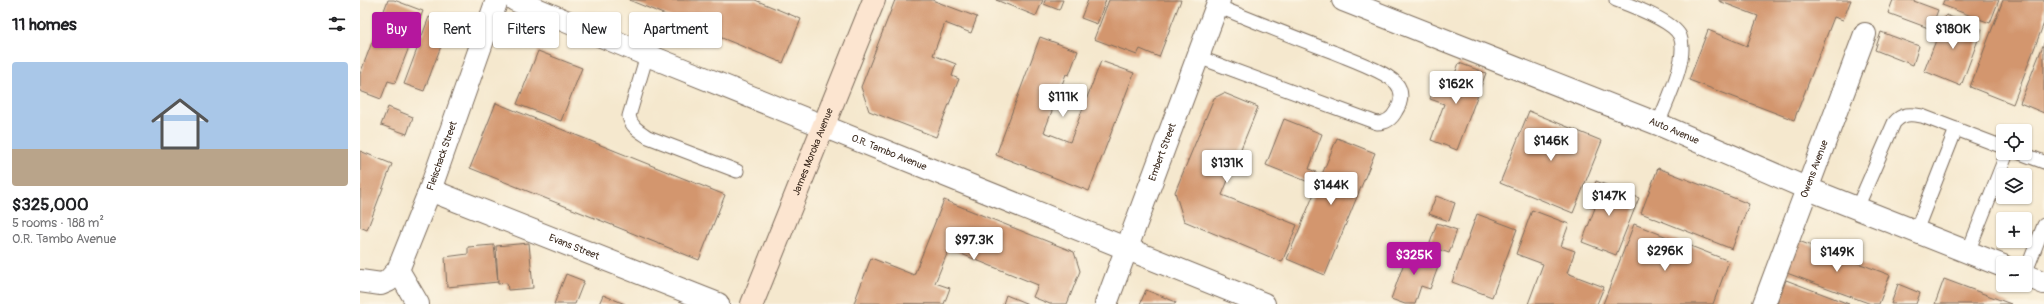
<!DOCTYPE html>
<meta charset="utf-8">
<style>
:root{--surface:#fff;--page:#f6f6f6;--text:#202124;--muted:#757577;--accent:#b5179e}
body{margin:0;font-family:Pangolin,sans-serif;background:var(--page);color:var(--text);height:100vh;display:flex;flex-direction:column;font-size:15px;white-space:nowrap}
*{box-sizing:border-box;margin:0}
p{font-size:13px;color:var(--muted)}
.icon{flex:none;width:22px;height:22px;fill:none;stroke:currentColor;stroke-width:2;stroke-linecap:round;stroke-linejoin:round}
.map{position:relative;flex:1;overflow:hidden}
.side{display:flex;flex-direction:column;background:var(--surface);width:360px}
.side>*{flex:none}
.hud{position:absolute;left:12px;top:12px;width:380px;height:36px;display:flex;gap:8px}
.buttons{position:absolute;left:1636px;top:124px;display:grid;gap:8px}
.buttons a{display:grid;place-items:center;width:36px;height:36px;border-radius:4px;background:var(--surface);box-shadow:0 1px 3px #0004;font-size:20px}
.price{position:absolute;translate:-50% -34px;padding:0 9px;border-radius:4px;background:#fff;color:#222;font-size:13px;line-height:26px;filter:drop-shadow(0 1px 2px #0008)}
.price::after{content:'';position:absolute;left:50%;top:24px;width:12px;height:9px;margin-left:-6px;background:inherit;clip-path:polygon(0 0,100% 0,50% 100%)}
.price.active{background:var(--accent);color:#fff}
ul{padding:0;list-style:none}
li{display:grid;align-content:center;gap:8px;height:212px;padding:0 12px}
li span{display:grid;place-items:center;height:124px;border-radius:4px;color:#555}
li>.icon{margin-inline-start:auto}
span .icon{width:72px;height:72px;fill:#fffc;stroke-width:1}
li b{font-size:17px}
h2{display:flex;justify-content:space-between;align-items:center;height:48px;padding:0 12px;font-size:17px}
.tag{padding:0 14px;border-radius:4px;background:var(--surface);box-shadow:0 1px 3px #0004;font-size:14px;line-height:36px}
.tag.active{background:var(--accent);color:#fff}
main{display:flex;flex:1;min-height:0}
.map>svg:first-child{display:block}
.building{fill:#d3966e}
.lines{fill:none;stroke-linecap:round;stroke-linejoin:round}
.lane-casing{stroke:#7c6c5c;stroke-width:15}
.street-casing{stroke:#7c6c5c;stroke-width:24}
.secondary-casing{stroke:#7c6c5c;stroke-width:24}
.lane{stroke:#fff;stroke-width:13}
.street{stroke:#fff;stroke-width:22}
.secondary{stroke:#fce5d0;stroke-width:22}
.labels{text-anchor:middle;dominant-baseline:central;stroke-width:3;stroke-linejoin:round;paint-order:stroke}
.street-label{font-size:10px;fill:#3b2a1e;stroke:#fcf5e5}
</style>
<main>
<section class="side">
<h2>11 homes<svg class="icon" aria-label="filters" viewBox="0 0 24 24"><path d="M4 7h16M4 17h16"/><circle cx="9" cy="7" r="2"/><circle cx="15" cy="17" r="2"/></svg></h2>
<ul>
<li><span style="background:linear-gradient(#a9c7e8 70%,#b9a48a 0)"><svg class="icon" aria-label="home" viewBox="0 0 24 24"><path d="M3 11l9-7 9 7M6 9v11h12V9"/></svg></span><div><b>$325,000</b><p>5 rooms · 188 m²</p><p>O.R. Tambo Avenue</p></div></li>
</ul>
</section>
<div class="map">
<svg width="1684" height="304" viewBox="0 0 1684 304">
<rect width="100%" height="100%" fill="#fcf5e5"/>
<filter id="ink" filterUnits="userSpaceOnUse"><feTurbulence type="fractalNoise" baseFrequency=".025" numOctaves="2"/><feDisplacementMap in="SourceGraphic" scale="8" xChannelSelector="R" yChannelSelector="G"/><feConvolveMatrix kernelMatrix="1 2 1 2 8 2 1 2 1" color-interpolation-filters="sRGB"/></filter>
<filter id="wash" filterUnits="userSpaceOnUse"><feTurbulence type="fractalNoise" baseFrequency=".012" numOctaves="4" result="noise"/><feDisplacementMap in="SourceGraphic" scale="16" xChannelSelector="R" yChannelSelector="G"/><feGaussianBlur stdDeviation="0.9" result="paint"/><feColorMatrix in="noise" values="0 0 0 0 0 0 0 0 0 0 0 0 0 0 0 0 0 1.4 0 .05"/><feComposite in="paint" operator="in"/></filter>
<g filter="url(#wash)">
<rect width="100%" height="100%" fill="#f5e8ce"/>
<g id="blocks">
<!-- building -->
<g class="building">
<path d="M28,0H34L63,11L35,83L28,81L21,99L0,91V74Z"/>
<path d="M269,0H395L441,19L423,63Z"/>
<path d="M535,0H572L617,17L611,33L585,23L573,55L596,64L592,76L599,79L576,137L509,111L501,87Z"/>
<path d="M636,0H683L676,16Z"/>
<path d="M685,0H703L699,10L684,4Z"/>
<path d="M728,0H746L737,24L721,18Z"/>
<path d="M749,0H821L799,57L780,49L777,55L734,39Z"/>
<path d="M1359,0H1491L1483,20L1474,17L1434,120L1329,80L1348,30L1387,46L1398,16L1359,1Z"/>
<path d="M1533,0H1551L1578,10L1571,29L1528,13Z"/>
<path d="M1584,0H1639L1630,23L1582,5Z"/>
<path d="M1643,0H1684V23L1653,104L1610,87Z"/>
<path d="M1586,15L1622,29L1601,86L1564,71Z"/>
<path d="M69,17L89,25L64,91L44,84Z"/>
<path d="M1521,32L1559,46L1553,65L1515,50Z"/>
<path d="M680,37L718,51L709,75L706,74L684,132L710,142L741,61L774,73L729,191L636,155Z"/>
<path d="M1684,43V113L1660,103Z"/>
<path d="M178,51L222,68L201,121L157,104Z"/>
<path d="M1099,63L1126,73L1097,150L1071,140L1084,104L1070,99L1078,80L1091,84Z"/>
<path d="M864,93L898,107L862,195L937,225L922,262L824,221L815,192L854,98Z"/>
<path d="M136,103L365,195L339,260L110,168Z"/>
<path d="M28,107L53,117L47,134L21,125Z"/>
<path d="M1169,111L1242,141L1213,213L1140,183Z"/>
<path d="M924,119L962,134L949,169L956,172L951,183L906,165Z"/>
<path d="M977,138L1015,153L965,275L927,259Z"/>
<path d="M0,151L32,164L7,230L0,227Z"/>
<path d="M1298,168L1389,204L1372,249L1281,213Z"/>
<path d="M1236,181L1279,198L1256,255L1222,242L1235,208L1227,205Z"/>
<path d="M1076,196L1095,203L1089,221L1069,214Z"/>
<path d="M584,200L714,252L720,271L707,304H690L673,297L678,285L589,249L575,283L590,288L584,304L494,303L511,258L554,275Z"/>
<path d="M1172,210L1209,224L1201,246L1215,251L1207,273L1244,287L1237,304H1168L1183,264L1156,254Z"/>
<path d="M1117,214L1157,229L1132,297L1092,282Z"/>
<path d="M1077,223L1097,230L1089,253L1069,246Z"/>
<path d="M1274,224L1369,261L1353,304H1243Z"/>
<path d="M1436,240L1530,275L1519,304H1511L1424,272Z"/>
<path d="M169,243L173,288L148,290L147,283L138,284L136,246Z"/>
<path d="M134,245L138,282L87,287L85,257L108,254V247Z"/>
<path d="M1050,246L1073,254L1069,264L1078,267L1070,289L1061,286L1055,304H1045L1031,299Z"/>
<path d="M206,274L224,281L215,304H194Z"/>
<path d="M1584,279L1651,304H1575Z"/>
<path d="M1426,280L1489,304H1417Z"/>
<path d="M1538,284L1560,293L1556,304H1531Z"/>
<path d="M786,290L816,302L815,304H780Z"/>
<path d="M243,295L265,304H239Z"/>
<path d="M646,295L668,304H643Z"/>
</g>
</g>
</g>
<g filter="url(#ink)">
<use href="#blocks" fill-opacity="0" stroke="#7c6c5c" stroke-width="1"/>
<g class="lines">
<!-- lane casing -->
<g class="lane-casing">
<g id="lane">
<path d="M1256,0C1272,6 1313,21 1320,36C1329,58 1306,103 1298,124"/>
<path d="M287,55L269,116C271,127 279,131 288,137L377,171"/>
<path d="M838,57L1017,123C1026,123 1032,119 1036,111C1042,102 1043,91 1036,83C1025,71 989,59 973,52C934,37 896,22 857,6"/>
<path d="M1660,153L1684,162"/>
<path d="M1497,208L1534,123C1542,113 1551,114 1562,116L1643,147"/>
<path d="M1556,231L1596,129"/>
<path d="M1608,252L1647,153"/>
<path d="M1665,274L1684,225"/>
</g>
</g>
<!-- street casing -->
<g class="street-casing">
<g id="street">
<path id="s1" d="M155,0L287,55L904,304"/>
<path id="s2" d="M983,0L1298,124L1446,188L1643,266"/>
<path id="s3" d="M70,190L358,304"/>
<path d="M38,270L58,304"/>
<path d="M1665,275L1684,283"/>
<path id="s4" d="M0,281L21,284L28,281L38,270L70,190L137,0"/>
<path id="s5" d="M746,304L859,0"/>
<path id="s6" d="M1404,304L1505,34"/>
</g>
</g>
<!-- secondary casing -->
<g class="secondary-casing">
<g id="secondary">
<path id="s7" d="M392,304L514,0"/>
</g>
</g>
<!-- lane -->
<use href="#lane" class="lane"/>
<!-- street -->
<use href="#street" class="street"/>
<!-- secondary -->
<use href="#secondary" class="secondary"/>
</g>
</g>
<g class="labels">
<!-- street labels -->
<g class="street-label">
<text stroke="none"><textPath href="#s2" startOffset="356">Auto Avenue</textPath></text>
<text stroke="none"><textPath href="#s7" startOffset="164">James Moroka Avenue</textPath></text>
<text stroke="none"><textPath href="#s1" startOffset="404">O.R. Tambo Avenue</textPath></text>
<text stroke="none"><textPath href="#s5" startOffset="162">Embert Street</textPath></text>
<text stroke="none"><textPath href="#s4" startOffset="166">Fleischack Street</textPath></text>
<text stroke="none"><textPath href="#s6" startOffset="144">Owens Avenue</textPath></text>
<text stroke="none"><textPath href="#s3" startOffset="155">Evans Street</textPath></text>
</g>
</g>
</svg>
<div class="buttons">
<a><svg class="icon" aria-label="locate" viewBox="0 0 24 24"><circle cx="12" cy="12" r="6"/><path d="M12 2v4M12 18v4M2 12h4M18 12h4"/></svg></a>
<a><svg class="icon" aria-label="layers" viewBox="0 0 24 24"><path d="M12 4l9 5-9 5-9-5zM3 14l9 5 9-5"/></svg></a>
<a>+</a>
<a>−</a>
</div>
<b class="price" style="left:1593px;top:50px">$180K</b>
<b class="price" style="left:1096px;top:105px">$162K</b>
<b class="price" style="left:703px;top:118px">$111K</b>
<b class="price" style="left:1191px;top:162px">$146K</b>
<b class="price" style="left:867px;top:184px">$131K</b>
<b class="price" style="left:971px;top:206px">$144K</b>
<b class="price" style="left:1249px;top:217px">$147K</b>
<b class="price" style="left:614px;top:261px">$97.3K</b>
<b class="price" style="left:1305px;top:272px">$296K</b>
<b class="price" style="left:1477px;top:273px">$149K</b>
<b class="price active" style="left:1054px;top:276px">$325K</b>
<div class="hud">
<a class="tag active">Buy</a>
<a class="tag">Rent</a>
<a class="tag">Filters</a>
<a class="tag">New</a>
<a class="tag">Apartment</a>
</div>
</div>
</main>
